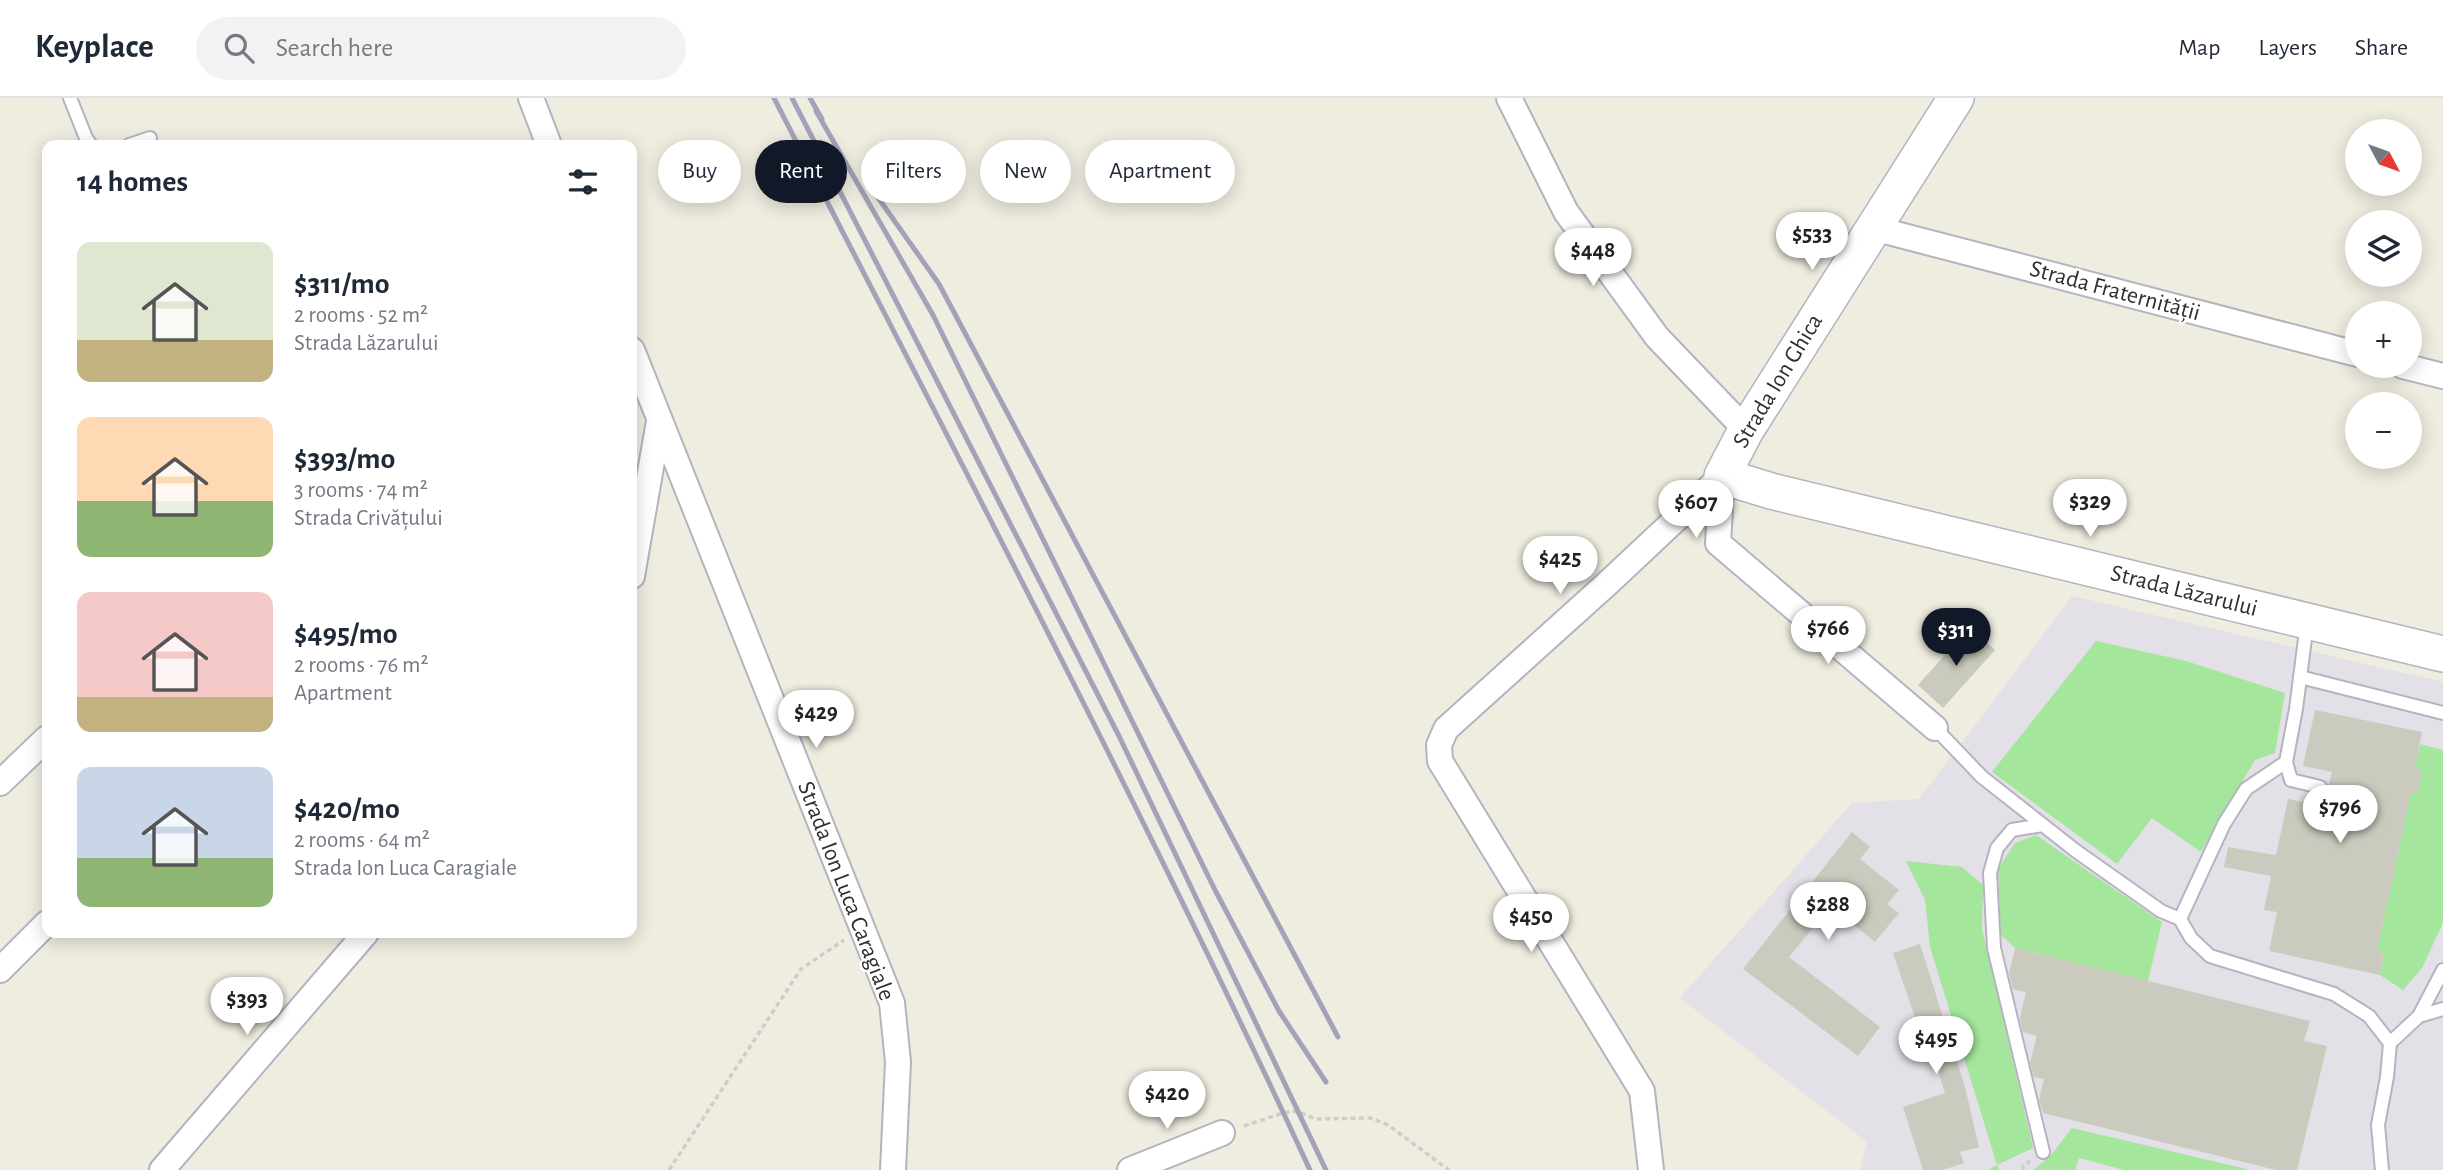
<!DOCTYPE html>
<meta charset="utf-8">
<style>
:root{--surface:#fff;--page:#f2f2f3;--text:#1f2937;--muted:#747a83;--line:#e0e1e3;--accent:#111827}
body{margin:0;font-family:"Alegreya Sans",sans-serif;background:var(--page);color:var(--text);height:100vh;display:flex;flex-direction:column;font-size:26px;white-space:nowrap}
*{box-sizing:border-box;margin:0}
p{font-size:23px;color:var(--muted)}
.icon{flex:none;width:38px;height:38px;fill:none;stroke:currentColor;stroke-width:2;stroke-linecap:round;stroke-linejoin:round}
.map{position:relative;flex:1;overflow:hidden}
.sheet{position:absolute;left:42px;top:42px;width:595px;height:798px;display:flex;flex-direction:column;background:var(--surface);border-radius:14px;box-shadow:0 4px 18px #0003}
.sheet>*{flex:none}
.top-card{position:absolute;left:658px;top:42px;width:665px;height:63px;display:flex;gap:14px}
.needle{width:46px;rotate:131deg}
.buttons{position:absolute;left:2345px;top:21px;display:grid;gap:14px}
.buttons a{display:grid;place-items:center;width:77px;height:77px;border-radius:50%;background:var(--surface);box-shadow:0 4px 18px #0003;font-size:35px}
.price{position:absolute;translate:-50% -60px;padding:0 16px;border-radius:24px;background:#fff;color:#222;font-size:23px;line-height:46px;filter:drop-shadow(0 2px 4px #0008)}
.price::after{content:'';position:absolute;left:50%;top:42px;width:21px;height:16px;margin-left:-10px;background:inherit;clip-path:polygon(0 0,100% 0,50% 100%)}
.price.active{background:var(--accent);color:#fff}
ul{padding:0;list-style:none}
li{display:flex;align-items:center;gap:21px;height:175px;padding:0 35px}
li span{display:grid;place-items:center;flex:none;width:196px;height:140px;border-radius:14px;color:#555}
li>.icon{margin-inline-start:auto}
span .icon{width:84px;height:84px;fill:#fffc;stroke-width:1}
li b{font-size:30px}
h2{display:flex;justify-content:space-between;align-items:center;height:84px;padding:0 35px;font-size:30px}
.tag{padding:0 24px;border-radius:32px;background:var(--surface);box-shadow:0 4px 18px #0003;font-size:24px;line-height:63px}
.tag.active{background:var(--accent);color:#fff}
header{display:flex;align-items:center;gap:42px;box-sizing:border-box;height:98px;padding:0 35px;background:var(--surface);border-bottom:2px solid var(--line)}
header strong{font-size:33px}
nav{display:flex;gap:38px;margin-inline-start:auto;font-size:24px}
.search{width:490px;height:63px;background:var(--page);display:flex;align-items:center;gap:18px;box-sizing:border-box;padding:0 24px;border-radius:38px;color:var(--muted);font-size:26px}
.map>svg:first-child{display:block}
.industrial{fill:#e4e0e8}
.green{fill:#a3e69c}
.building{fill:#cbcabe}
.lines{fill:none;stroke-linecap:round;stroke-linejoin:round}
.lane-casing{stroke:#b4b4c1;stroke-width:16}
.street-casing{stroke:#b4b4c1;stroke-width:28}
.secondary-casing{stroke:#b4b4c1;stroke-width:38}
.path{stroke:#cdcdcd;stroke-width:3.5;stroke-dasharray:5 3.5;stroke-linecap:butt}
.lane{stroke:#fff;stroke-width:12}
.street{stroke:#fff;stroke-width:24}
.secondary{stroke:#fff;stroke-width:35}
.rail{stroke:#a4a2b8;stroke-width:5}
.labels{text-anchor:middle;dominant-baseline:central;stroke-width:5;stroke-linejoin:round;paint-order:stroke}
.street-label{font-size:24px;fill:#2e2e2e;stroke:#fff}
</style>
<header>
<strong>Keyplace</strong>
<div class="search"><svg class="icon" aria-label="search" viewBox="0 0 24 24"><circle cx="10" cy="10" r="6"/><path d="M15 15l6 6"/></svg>Search here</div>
<nav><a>Map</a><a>Layers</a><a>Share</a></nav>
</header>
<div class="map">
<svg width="2443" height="1072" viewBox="0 0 2443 1072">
<rect width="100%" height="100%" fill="#efece0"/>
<!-- industrial -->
<path class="industrial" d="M2072,498L2443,584V1072H1860L1867,1044L1680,900L1852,705L1919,701Z"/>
<!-- green -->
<g class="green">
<path d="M2096,543L2186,563L2285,595L2275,655L2255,662L2201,754L2152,720L2117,766L1992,674Z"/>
<path d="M2420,646L2443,652V825L2422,870L2403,892L2380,877L2384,855L2377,853L2411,694L2417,696L2422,672L2415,670Z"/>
<path d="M2036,737L2162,824L2148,883L2015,850L2001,837L1998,771L2015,745Z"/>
<path d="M1906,763L1962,769L1983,787L1982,831L2033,1050L1997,1067L1999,1072H1988L1997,1067L1930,849L1925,802Z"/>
<path d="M2072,1030L2251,1072H2124L2079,1060L2075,1072H2033L2052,1056Z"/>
</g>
<!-- building -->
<g class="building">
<path d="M1970,529L1995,552L1943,610L1918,587Z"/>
<path d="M2315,612L2422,634L2415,670L2422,672L2417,696L2411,694L2377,853L2384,855L2380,877L2269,853L2277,814L2264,812L2271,778L2224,769L2228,749L2276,757L2288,701L2324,708L2332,674L2303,668Z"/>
<path d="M1852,734L1870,749L1860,761L1899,792L1887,806L1899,815L1875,844L1831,808L1789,859L1880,929L1858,958L1743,871Z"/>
<path d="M1920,846L1965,989L1979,1049L1960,1054L1964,1065L1943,1072H1923L1903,1009L1945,995L1926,935L1921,937L1893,855Z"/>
<path d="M2015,850L2310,923L2304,943L2327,948L2297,1072H2276L2043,1015L2039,1002L2044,981L2034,979L2030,964L2037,938L2023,934L2020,920L2026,894L2013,891L2009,875Z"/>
</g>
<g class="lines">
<!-- lane casing -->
<g class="lane-casing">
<g id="lane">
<path d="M70,0L86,40L91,47"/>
<path d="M129,47L150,40"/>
<path d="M2300,579L2443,615"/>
<path d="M1935,630L1982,679L2076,753L2161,813L2180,821L2191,840L2210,858L2334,896L2369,918L2390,945L2387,979L2378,1027L2382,1072"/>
<path d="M2286,664L2291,682L2320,689"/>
<path d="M2043,727L2012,732L1997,750L1990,775L1994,850L2043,1054"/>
<path d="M2180,821L2224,726L2246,691L2286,664L2296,611L2307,525"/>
<path d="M2419,918L2443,911"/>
<path d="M2390,945L2419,918L2443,872"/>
</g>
</g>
<!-- street casing -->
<g class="street-casing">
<g id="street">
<path d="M531,0L549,47"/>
<path d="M1509,0L1566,114L1657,239L1746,332"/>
<path d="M1873,130L2357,256"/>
<path d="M632,252L892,905L898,964L893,1072"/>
<path d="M2403,268L2443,278"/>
<path d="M1722,378L1718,445L1935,630"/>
<path d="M632,478L659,323"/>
<path d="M0,685L47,640"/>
<path d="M0,872L47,825"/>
<path d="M162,1072L366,835"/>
<path d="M1130,1072L1222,1035"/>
<path d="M1651,1072L1642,993L1440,663L1439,647L1446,631L1609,484L1722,378"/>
</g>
</g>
<!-- secondary casing -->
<g class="secondary-casing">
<path id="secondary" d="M1956,0L1746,332L1722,378L1771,393L2443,556"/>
</g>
<!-- path -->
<g class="path">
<path d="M1244,1028L1283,1015L1297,1013L1315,1021L1370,1020L1388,1027L1449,1072"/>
<path d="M669,1072L801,871L844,842"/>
<path d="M2023,1072V1068L2030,1063"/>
</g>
<!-- lane -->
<use href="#lane" class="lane"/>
<!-- street -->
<use href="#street" class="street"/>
<!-- secondary -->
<use href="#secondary" class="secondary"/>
<!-- rail -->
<g class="rail">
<path d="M774,0C956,356 1142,709 1310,1072"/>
<path d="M792,0L1119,638L1326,1072"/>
<path d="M810,0L822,21"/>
<path d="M816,13L933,217L1215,792L1279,913L1326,984"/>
<path d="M867,84L939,186L1338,939"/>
</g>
</g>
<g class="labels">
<!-- street labels -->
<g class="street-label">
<text transform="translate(2115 193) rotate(15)">Strada Fraternității</text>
<text transform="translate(1778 283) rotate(-59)">Strada Ion Ghica</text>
<text transform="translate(2184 493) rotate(14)">Strada Lăzarului</text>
<text transform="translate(846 793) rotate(69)">Strada Ion Luca Caragiale</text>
</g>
</g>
</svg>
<div class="buttons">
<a><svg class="needle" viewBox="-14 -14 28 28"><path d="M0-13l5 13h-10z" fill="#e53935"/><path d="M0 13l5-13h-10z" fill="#747a83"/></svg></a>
<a><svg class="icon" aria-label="layers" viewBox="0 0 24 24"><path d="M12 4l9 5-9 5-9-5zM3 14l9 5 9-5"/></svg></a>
<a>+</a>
<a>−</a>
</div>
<b class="price" style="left:1812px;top:174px">$533</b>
<b class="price" style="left:1593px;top:190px">$448</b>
<b class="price" style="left:2090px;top:441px">$329</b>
<b class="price" style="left:1696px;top:442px">$607</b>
<b class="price" style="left:1560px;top:498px">$425</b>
<b class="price" style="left:1828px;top:568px">$766</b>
<b class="price active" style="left:1956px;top:570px">$311</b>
<b class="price" style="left:816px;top:652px">$429</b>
<b class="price" style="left:2340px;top:747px">$796</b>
<b class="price" style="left:1828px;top:844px">$288</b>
<b class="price" style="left:1531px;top:856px">$450</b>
<b class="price" style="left:247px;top:939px">$393</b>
<b class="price" style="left:1936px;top:978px">$495</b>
<b class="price" style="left:1167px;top:1033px">$420</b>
<div class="top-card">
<a class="tag">Buy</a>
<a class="tag active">Rent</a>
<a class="tag">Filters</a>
<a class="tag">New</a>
<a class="tag">Apartment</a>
</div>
<section class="sheet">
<h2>14 homes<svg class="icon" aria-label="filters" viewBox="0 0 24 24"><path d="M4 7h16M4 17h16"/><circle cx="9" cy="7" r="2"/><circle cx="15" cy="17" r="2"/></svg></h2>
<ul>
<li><span style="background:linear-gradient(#dfe7d0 70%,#c2b280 0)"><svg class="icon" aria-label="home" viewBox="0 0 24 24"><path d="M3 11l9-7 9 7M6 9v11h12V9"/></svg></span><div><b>$311/mo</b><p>2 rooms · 52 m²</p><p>Strada Lăzarului</p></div></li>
<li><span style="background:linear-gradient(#ffd9b3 60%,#8fb573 0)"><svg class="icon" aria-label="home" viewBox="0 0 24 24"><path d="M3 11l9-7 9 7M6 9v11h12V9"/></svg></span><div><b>$393/mo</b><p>3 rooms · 74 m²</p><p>Strada Crivățului</p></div></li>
<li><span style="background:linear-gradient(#f6c9c9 75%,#c2b280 0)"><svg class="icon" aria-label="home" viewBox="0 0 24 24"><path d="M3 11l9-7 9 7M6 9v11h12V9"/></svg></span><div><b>$495/mo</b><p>2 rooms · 76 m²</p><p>Apartment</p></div></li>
<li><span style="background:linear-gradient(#c9d6e8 65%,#8fb573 0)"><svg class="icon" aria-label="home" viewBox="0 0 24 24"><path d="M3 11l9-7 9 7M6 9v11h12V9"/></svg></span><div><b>$420/mo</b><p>2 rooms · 64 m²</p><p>Strada Ion Luca Caragiale</p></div></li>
</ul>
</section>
</div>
